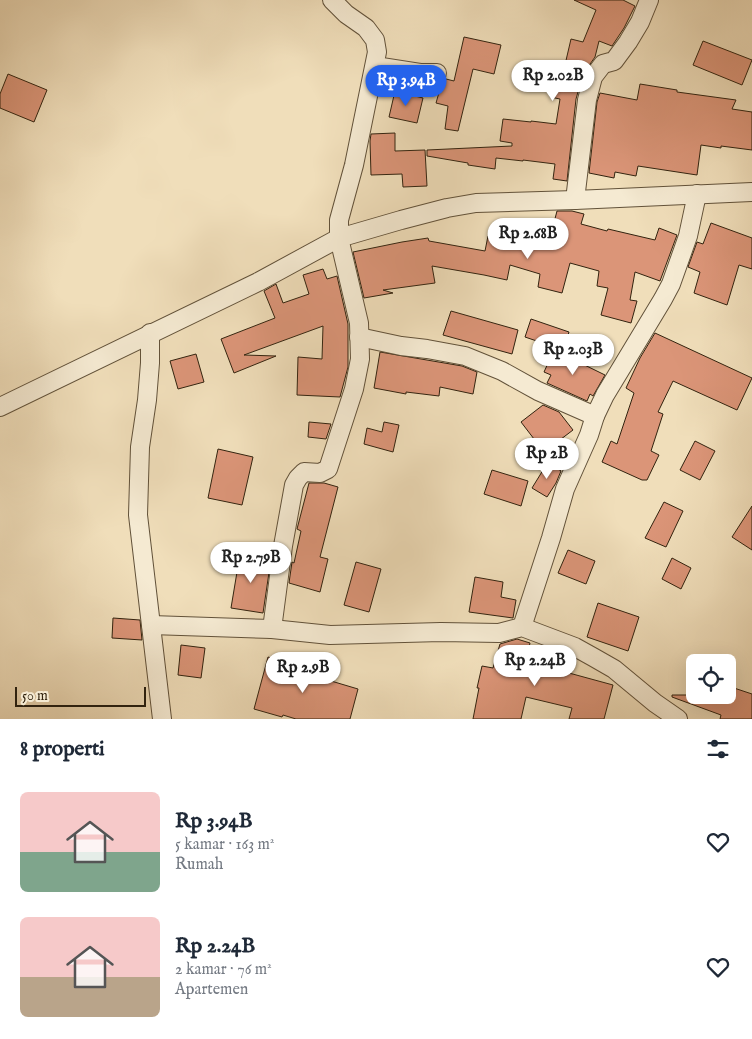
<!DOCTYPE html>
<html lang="id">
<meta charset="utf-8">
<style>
:root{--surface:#fff;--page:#f2f2f3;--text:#1f2937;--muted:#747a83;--accent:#2563eb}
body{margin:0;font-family:"IM FELL English",serif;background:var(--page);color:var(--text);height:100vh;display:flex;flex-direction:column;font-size:19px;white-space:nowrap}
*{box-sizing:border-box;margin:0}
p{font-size:16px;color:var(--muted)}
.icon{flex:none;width:28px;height:28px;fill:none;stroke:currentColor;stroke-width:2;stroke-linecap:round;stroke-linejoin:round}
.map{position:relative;height:719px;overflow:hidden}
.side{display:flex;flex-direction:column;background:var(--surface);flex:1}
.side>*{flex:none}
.fabs{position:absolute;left:686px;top:654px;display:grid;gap:10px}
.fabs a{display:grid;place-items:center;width:50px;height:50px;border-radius:8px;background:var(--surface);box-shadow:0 5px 20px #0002;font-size:25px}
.scale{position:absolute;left:15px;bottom:12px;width:131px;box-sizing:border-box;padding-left:5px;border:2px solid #32230f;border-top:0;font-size:14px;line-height:18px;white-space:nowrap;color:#32230f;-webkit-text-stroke:4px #f5ead2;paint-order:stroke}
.price{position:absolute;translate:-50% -42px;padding:0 11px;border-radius:18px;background:#fff;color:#222;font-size:16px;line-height:32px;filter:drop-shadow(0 1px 2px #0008)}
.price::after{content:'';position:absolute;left:50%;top:30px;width:15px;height:11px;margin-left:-8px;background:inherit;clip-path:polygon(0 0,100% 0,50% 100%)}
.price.active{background:var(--accent);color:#fff}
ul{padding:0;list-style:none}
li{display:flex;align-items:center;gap:15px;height:125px;padding:0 20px}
li span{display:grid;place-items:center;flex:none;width:140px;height:100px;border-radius:8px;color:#555}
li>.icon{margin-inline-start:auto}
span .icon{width:60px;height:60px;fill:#fffc;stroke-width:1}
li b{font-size:21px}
h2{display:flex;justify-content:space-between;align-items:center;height:60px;padding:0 20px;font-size:21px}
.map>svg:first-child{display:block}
.building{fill:#db9578;stroke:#32230f}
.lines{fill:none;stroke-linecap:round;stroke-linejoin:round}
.minor-casing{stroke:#62523a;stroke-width:20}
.minor{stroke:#f5ead2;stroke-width:18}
</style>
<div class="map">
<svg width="752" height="719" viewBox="0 0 752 719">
<rect width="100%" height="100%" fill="#f0deba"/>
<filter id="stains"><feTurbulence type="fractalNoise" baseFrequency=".004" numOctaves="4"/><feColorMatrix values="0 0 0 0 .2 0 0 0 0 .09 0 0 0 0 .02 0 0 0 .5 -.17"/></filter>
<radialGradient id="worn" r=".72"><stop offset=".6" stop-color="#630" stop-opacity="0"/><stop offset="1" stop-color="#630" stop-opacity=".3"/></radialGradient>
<!-- building -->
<g class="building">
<path d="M574,0H623L635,6L624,28L612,46L599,41L595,57L583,74L576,99L567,181L553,179L555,164L523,160V161L496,158L495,169L468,165V163L427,156V150L512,146V143L500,141L503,119L531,122V121L556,124L560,99L550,97L557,68L564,69L571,39L583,42L596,10Z"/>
<path d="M464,37L501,45L494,74L473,69L458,131L445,129L448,106L436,103L442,82L446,79L454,81Z"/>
<path d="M703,41L752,60L742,85L693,65Z"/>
<path d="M8,74L47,90L34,122L0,108V94Z"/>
<path d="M640,84L677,90V92L736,100L732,109L752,112V150L721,146V148L701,145L697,175L638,166L636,176L615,172L614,178L589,173L597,102L600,93L637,100Z"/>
<path d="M395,91L423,98L417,123L389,117Z"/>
<path d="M395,133V151L425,150L427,186L403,187L402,174L371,175L370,141L371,134Z"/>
<path d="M557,211H572L584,214L581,224L607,231L608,229L655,240L659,228L677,235L660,281L635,272L630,300L637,301L631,323L601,315L608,288L597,286L599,271L570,263L562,293L538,287L540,274L510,265L507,280L484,275L432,266L435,283L383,290L393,293L364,298L353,252L402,242L428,238L429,241L485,251L488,236L522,244L527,227L551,234Z"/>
<path d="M711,223L752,238V269L739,265L727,305L694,293L700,272L688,267L697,242L703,244Z"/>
<path d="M323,269L327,279L337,276L348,324V367L340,397L297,395L298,357L322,359L323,326L244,355L276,356L234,373L221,339L275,318L264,291L276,284L283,303L309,294L303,275Z"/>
<path d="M451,311L518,330L512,354L443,335Z"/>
<path d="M531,319L569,332L563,350L525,337Z"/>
<path d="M655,333L752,378L737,410L673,381L658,412L663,414L651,451L659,455L647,480H642L602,462L611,441L617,444L634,393L626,388L640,358Z"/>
<path d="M554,350L605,375L593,396L590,394L587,401L547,383L551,375L544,372Z"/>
<path d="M380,352L462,366L477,372L473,394L440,387L439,396L406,392V394L374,388Z"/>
<path d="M196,354L204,382L178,389L170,361Z"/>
<path d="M543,405L559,412L573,430L544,452L521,422Z"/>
<path d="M309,422L331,424L326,439L308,437Z"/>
<path d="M384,422L399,425L393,452L364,444L367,428L382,432Z"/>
<path d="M695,441L715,451L700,480L680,470Z"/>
<path d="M218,449L253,457L242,505L208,498Z"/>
<path d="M548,462L561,471L556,483L547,497L532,488Z"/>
<path d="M492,470L528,481L521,506L484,494Z"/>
<path d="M309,483H324L338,487L320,557L328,559L320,592L289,583L292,562L294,563L301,531L297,529Z"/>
<path d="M664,502L683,511L666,547L645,538Z"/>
<path d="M752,506V550L732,537Z"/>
<path d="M568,550L595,561L586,584L558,573Z"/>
<path d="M240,554L271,559L263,613L231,608Z"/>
<path d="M672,558L691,568L681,589L662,579Z"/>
<path d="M356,562L381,569L369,612L344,605Z"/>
<path d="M475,577L503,582L501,597L516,600L513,618L469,612Z"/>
<path d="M598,603L639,617L628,651L587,637Z"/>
<path d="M113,618L140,620L142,640L112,638Z"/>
<path d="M517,639L530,643L526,660L570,671L569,673L613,685L604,719H569L572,708L526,697L521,719H473L479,688H477L482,666L493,668L500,644Z"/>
<path d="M181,645L205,648L201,678L178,675Z"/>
<path d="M268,657L323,673L321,678L358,689L350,719H296L283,715L282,717L254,709Z"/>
<path d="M728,686L752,694V719H720L721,715L672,697V695H728Z"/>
</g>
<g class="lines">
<!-- minor casing -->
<g class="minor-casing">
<g id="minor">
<path d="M375,66L420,73H437"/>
<path d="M575,200L587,100L593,77L603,64L614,61L628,42L640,22L649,0"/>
<path d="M150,333V363L147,400L140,447L138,515L162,719"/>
<path d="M359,337L401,346L427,349L465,356L502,371L538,391L595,416"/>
<path d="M0,407L258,282L339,238L401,220L447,208L476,203L575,200L752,192"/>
<path d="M151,625L272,629L330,635L441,632L499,633L522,627L575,647L593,657L614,669L655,703L678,719"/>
<path d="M522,627L551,538L565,489L589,435L595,416L605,395L663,299L671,284L688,236L697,194"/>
<path d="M272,629L283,546L294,485L298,478L304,472L320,473L328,469L354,389L360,359L359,323L339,238V220L354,165L377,52L375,40L366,28L346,14L332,0"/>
</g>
</g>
<!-- minor -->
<use href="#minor" class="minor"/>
</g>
<rect width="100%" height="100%" filter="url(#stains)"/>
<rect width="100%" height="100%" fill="url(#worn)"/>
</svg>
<div class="fabs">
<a><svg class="icon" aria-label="locate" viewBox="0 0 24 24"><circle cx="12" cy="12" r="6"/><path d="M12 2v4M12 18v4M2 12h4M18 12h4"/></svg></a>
</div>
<div class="scale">50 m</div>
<b class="price" style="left:553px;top:102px">Rp 2.02B</b>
<b class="price active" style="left:406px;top:107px">Rp 3.94B</b>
<b class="price" style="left:528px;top:260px">Rp 2.68B</b>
<b class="price" style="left:573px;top:376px">Rp 2.03B</b>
<b class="price" style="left:547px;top:480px">Rp 2B</b>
<b class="price" style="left:251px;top:584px">Rp 2.79B</b>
<b class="price" style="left:535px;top:687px">Rp 2.24B</b>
<b class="price" style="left:303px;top:694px">Rp 2.9B</b>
</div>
<section class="side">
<h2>8 properti<svg class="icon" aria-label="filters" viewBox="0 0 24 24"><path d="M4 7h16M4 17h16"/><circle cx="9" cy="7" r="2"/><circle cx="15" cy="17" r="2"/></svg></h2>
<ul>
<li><span style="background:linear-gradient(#f6c9c9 60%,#7fa58c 0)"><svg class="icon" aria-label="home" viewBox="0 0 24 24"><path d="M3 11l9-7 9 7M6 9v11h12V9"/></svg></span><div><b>Rp 3.94B</b><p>5 kamar · 163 m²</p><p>Rumah</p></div><svg class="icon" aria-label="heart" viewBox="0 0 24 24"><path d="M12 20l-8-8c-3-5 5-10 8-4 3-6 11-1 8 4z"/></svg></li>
<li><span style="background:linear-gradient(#f6c9c9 60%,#b9a48a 0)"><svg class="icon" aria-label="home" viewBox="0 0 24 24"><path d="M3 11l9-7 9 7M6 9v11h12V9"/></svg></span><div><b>Rp 2.24B</b><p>2 kamar · 76 m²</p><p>Apartemen</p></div><svg class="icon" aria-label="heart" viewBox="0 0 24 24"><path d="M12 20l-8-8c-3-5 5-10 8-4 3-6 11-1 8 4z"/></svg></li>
</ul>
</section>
